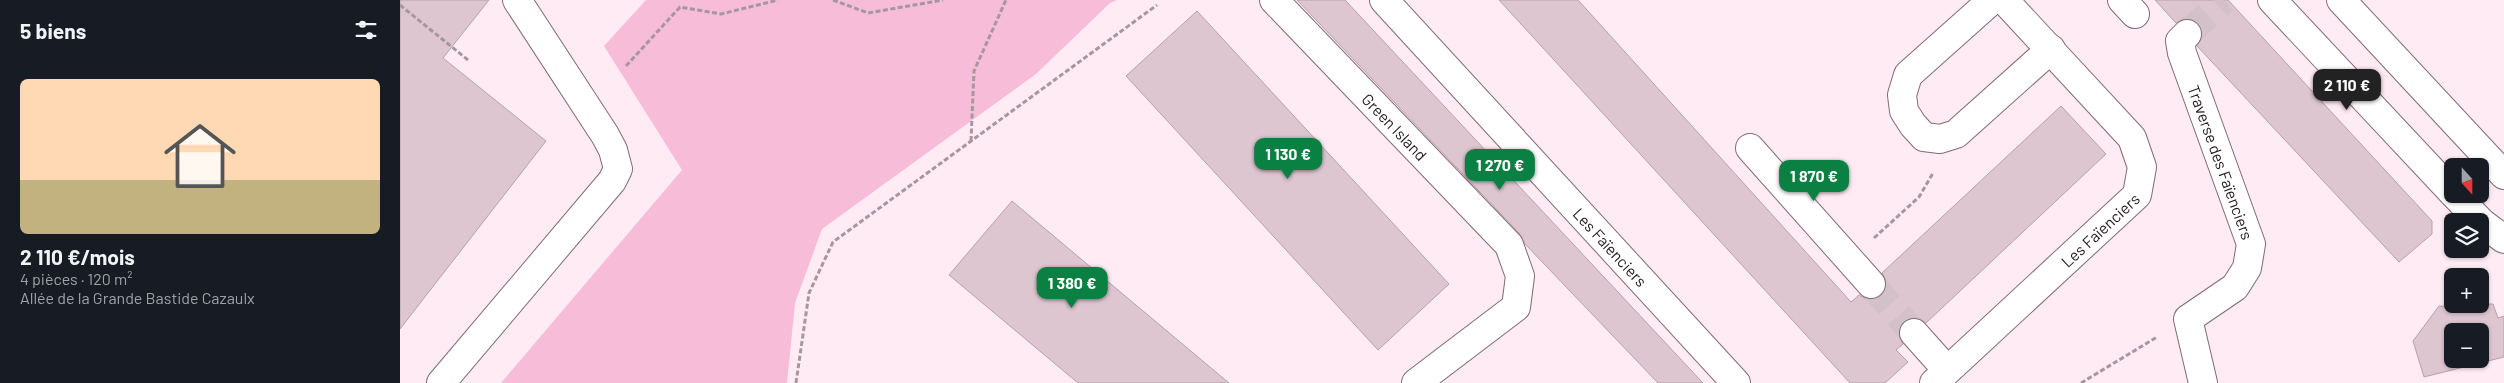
<!DOCTYPE html>
<html lang="fr">
<meta charset="utf-8">
<style>
:root{--surface:#171b24;--page:#242831;--text:#f1f3f6;--muted:#9ea1a6;--line:#363941;--accent:#0b8043}
body{margin:0;font-family:Barlow,sans-serif;background:var(--page);color:var(--text);height:100vh;display:flex;flex-direction:column;font-size:19px;white-space:nowrap}
*{box-sizing:border-box;margin:0}
p{font-size:16px;color:var(--muted)}
.icon{flex:none;width:28px;height:28px;fill:none;stroke:currentColor;stroke-width:2;stroke-linecap:round;stroke-linejoin:round}
.map{position:relative;flex:1;overflow:hidden}
.side{display:flex;flex-direction:column;background:var(--surface);width:400px}
.side>*{flex:none}
.needle{width:32px;rotate:159deg}
.controls{position:absolute;left:2044px;top:158px;display:grid;gap:10px}
.controls a{display:grid;place-items:center;width:45px;height:45px;border-radius:8px;background:var(--surface);box-shadow:0 1px 4px #0004;font-size:25px}
.price{position:absolute;translate:-50% -42px;padding:0 11px;border-radius:10px;background:var(--accent);color:#fff;font-size:16px;line-height:32px;filter:drop-shadow(0 1px 2px #0008)}
.price::after{content:'';position:absolute;left:50%;top:30px;width:15px;height:11px;margin-left:-8px;background:inherit;clip-path:polygon(0 0,100% 0,50% 100%)}
.price.current{background:#222;color:#fff}
ul{padding:0;list-style:none}
li{display:grid;align-content:center;gap:10px;height:265px;padding:0 20px}
li+li{border-top:1px solid var(--line)}
li span{display:grid;place-items:center;height:155px;border-radius:8px;color:#555}
li>.icon{margin-inline-start:auto}
span .icon{width:90px;height:90px;fill:#fffc;stroke-width:1}
li b{font-size:21px}
h2{display:flex;justify-content:space-between;align-items:center;height:60px;padding:0 20px;font-size:21px}
main{display:flex;flex:1;min-height:0}
.map>svg:first-child{display:block}
.green{fill:#f7bcd8}
.building{fill:#dec6d1;stroke:#b7a0aa;fill-rule:evenodd}
.lines{fill:none;stroke-linecap:round;stroke-linejoin:round}
.minor-tunnel{stroke:#d3c1c9;stroke-width:28;stroke-dasharray:28 14;stroke-linecap:butt}
.minor-casing{stroke:#816b75;stroke-width:30}
.path{stroke:#a6979e;stroke-width:3;stroke-dasharray:5 2.5;stroke-linecap:butt}
.minor{stroke:#fff;stroke-width:28}
.labels{text-anchor:middle;dominant-baseline:central;stroke-width:4;stroke-linejoin:round;paint-order:stroke}
.street-label{font-size:16px;fill:#21191d;stroke:#fff}
</style>
<main>
<section class="side">
<h2>5 biens<svg class="icon" aria-label="filters" viewBox="0 0 24 24"><path d="M4 7h16M4 17h16"/><circle cx="9" cy="7" r="2"/><circle cx="15" cy="17" r="2"/></svg></h2>
<ul>
<li><span style="background:linear-gradient(#ffd9b3 65%,#c2b280 0)"><svg class="icon" aria-label="home" viewBox="0 0 24 24"><path d="M3 11l9-7 9 7M6 9v11h12V9"/></svg></span><div><b>2 110 €/mois</b><p>4 pièces · 120 m²</p><p>Allée de la Grande Bastide Cazaulx</p></div></li>
</ul>
</section>
<div class="map">
<svg width="2104" height="383" viewBox="0 0 2104 383">
<rect width="100%" height="100%" fill="#ffebf4"/>
<!-- green -->
<path class="green" d="M246,0H717L710,3L636,74L422,229L395,303L387,383H101L282,170L204,46Z"/>
<!-- building -->
<g class="building">
<path d="M0,0H89L43,58L146,141L0,329Z"/>
<path d="M897,0H945L1303,383H1258L1125,244L1120,234Z"/>
<path d="M1099,0H1178L1451,302L1459,295L1466,299H1474L1482,295L1486,288V281L1482,273L1661,106L1706,154L1526,323L1519,318H1511L1503,322L1499,328V336L1503,344L1496,350L1508,362L1485,383H1450Z"/>
<path d="M1755,0H1828L2032,221V234L1999,262L1797,46L1802,38V30L1798,23L1791,19H1783L1776,23Z"/>
<path d="M797,11L1049,284L978,350L726,76Z"/>
<path d="M612,201L625,212L829,383H678L549,275Z"/>
<path d="M2059,304H2093L2098,318L2104,316V357L2024,377L2013,341L2039,306L2059,307ZM2052,331H2080V359H2052Z"/>
</g>
<g class="lines">
<!-- minor-tunnel -->
<g class="minor-tunnel">
<path d="M1787,34L1824,0"/>
<path d="M1471,284L1514,333"/>
</g>
<!-- minor casing -->
<g class="minor-casing">
<g id="minor">
<path id="s1" d="M874,0L1109,245L1120,276L1116,307L1016,383"/>
<path id="s2" d="M984,0L1336,383"/>
<path d="M1592,0L1508,75L1502,95L1504,111L1513,125L1524,137L1540,139L1556,134L1651,49"/>
<path d="M1722,0L1735,14"/>
<path d="M1872,0L2052,192"/>
<path d="M1941,0L2104,175"/>
<path id="s3" d="M1787,34L1780,41L1782,53L1851,244L1847,268L1835,287L1788,319L1803,383"/>
<path d="M1350,148L1471,284"/>
<path d="M2054,194L2082,223L2104,239"/>
<path d="M1514,333L1547,370"/>
<path d="M41,383L212,181L218,169L213,150L205,135L117,0"/>
<path id="s4" d="M1534,383L1737,195L1742,167L1732,138L1604,0"/>
</g>
</g>
<!-- path -->
<g class="path">
<path d="M433,0L468,13L543,0"/>
<path d="M0,5L68,60"/>
<path d="M226,66L280,7L321,14L378,0"/>
<path d="M571,141L574,71L606,0"/>
<path d="M1474,238L1519,197L1533,173"/>
<path d="M396,383L409,293L433,242L757,5"/>
<path d="M1681,383L1757,337"/>
</g>
<!-- minor -->
<use href="#minor" class="minor"/>
</g>
<g class="labels">
<!-- street labels -->
<g class="street-label">
<text stroke="none"><textPath href="#s1" startOffset="175">Green Island</textPath></text>
<text stroke="none"><textPath href="#s3" startOffset="138">Traverse des Faïenciers</textPath></text>
<text stroke="none"><textPath href="#s4" startOffset="226">Les Faïenciers</textPath></text>
<text stroke="none"><textPath href="#s2" startOffset="335">Les Faïenciers</textPath></text>
</g>
</g>
</svg>
<div class="controls">
<a><svg class="needle" viewBox="-14 -14 28 28"><path d="M0-13l5 13h-10z" fill="#e53935"/><path d="M0 13l5-13h-10z" fill="#9ea1a6"/></svg></a>
<a><svg class="icon" aria-label="layers" viewBox="0 0 24 24"><path d="M12 4l9 5-9 5-9-5zM3 14l9 5 9-5"/></svg></a>
<a>+</a>
<a>−</a>
</div>
<b class="price current" style="left:1947px;top:111px">2 110 €</b>
<b class="price" style="left:888px;top:180px">1 130 €</b>
<b class="price" style="left:1100px;top:191px">1 270 €</b>
<b class="price" style="left:1414px;top:202px">1 870 €</b>
<b class="price" style="left:672px;top:309px">1 380 €</b>
</div>
</main>
